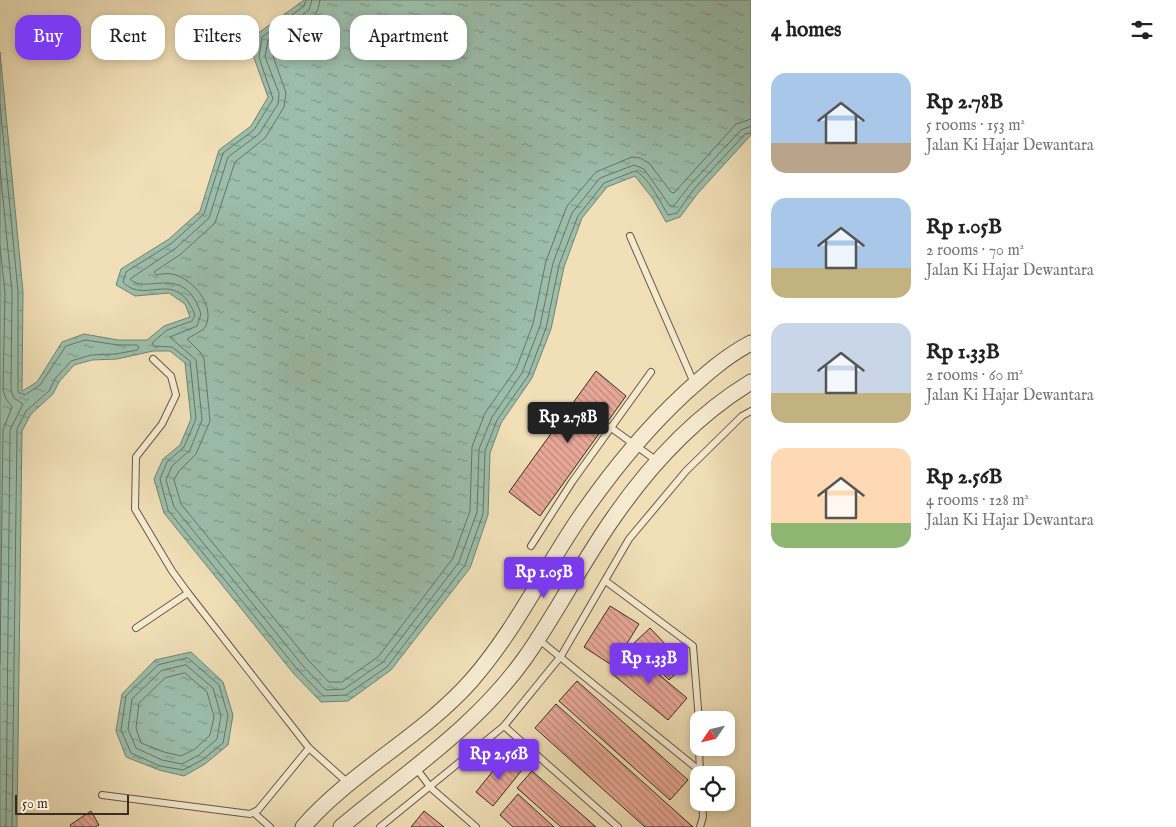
<!DOCTYPE html>
<meta charset="utf-8">
<style>
:root{--surface:#fff;--page:#f2f2f2;--text:#222;--muted:#767676;--accent:#7c3aed}
body{margin:0;font-family:"IM FELL English",serif;background:var(--page);color:var(--text);height:100vh;display:flex;flex-direction:column;font-size:19px;white-space:nowrap}
*{box-sizing:border-box;margin:0}
p{font-size:16px;color:var(--muted)}
.icon{flex:none;width:28px;height:28px;fill:none;stroke:currentColor;stroke-width:2;stroke-linecap:round;stroke-linejoin:round}
.map{position:relative;flex:1;overflow:hidden}
.panel{display:flex;flex-direction:column;background:var(--surface);width:425px}
.panel>*{flex:none}
.banner{position:absolute;left:15px;top:15px;width:475px;height:45px;display:flex;gap:10px}
.needle{width:32px;rotate:235deg}
.buttons{position:absolute;left:690px;top:711px;display:grid;gap:10px}
.buttons a{display:grid;place-items:center;width:45px;height:45px;border-radius:10px;background:var(--surface);box-shadow:0 2px 8px #0003;font-size:25px}
.scale{position:absolute;left:15px;bottom:12px;width:114px;box-sizing:border-box;padding-left:5px;border:2px solid #392c20;border-top:0;font-size:14px;line-height:18px;white-space:nowrap;color:#392c20;-webkit-text-stroke:4px #f5ead0;paint-order:stroke}
.price{position:absolute;translate:-50% -42px;padding:0 11px;border-radius:5px;background:var(--accent);color:#fff;font-size:16px;line-height:32px;filter:drop-shadow(0 1px 2px #0008)}
.price::after{content:'';position:absolute;left:50%;top:30px;width:15px;height:11px;margin-left:-8px;background:inherit;clip-path:polygon(0 0,100% 0,50% 100%)}
.price.current{background:#222;color:#fff}
ul{padding:0;list-style:none}
li{display:flex;align-items:center;gap:15px;height:125px;padding:0 20px}
li span{display:grid;place-items:center;flex:none;width:140px;height:100px;border-radius:15px;color:#555}
li>.icon{margin-inline-start:auto}
span .icon{width:60px;height:60px;fill:#fffc;stroke-width:1}
li b{font-size:21px}
h2{display:flex;justify-content:space-between;align-items:center;height:60px;padding:0 20px;font-size:21px}
.chip{padding:0 18px;border-radius:15px;background:var(--surface);box-shadow:0 2px 8px #0003;font-size:18px;line-height:45px}
.chip.current{background:var(--accent);color:#fff}
main{display:flex;flex:1;min-height:0}
.map>svg:first-child{display:block}
.water{fill:url(#water-ripples);stroke:#748373}
.lines{fill:none;stroke-linecap:round;stroke-linejoin:round}
.shore{stroke:#6a7465;stroke-width:1}
.building{fill:url(#building-back-hatch);stroke:#392c20}
.service-casing{stroke:#675946;stroke-width:8}
.tertiary-casing{stroke:#675946;stroke-width:17}
.service{stroke:#f5ead0;stroke-width:6}
.tertiary{stroke:#f5ead0;stroke-width:15}
</style>
<main>
<div class="map">
<svg width="751" height="827" viewBox="0 0 751 827">
<defs>
<pattern id="water-ripples" width="26" height="14" patternUnits="userSpaceOnUse" patternTransform="scale(1.25)"><rect width="26" height="14" fill="#9bbdaa"/><path d="M2 4q2-2 4 0t4 0M15 11q2-2 4 0t4 0" fill="none" stroke="#7f9a8a"/></pattern>
<pattern id="building-back-hatch" width="6" height="6" patternUnits="userSpaceOnUse" patternTransform="scale(1.25)"><rect width="6" height="6" fill="#e8a898"/><path d="M-1 5l2 2M0 0l6 6M5-1l2 2" fill="none" stroke="#bd897c"/></pattern>
</defs>
<rect width="100%" height="100%" fill="#f0dfb7"/>
<filter id="stains"><feTurbulence type="fractalNoise" baseFrequency=".004" numOctaves="4"/><feColorMatrix values="0 0 0 0 .2 0 0 0 0 .09 0 0 0 0 .02 0 0 0 .5 -.17"/></filter>
<radialGradient id="worn" r=".72"><stop offset=".6" stop-color="#630" stop-opacity="0"/><stop offset="1" stop-color="#630" stop-opacity=".3"/></radialGradient>
<!-- water -->
<g class="water">
<path d="M304,0H751V135L698,193L680,217L666,222L653,199L635,176L607,187L582,218L564,267L551,329L532,378L501,423L490,453L488,515L470,568L391,670L348,701L321,702L294,674L164,513L154,479L163,459L180,445L191,419L185,363L170,351H153L117,359L92,360L74,365L59,382L53,394L31,414L22,431L17,827H0V52L23,292L22,391L37,382L62,342L84,334L118,340H147L164,326L190,317L185,304L169,293L135,296L116,285L121,269L169,239L200,211L219,150L251,126L268,97L254,58L257,34Z"/>
<path d="M191,652L223,682L233,715L228,745L205,764L184,776L159,770L126,757L116,731L122,694L155,660Z"/>
</g>
<g class="lines">
<!-- shore -->
<g class="shore">
<path d="M306,0L304,6L262,37L259,57L273,99L254,130L223,153L204,214L172,243L126,272L123,282C145,306 176,266 195,315L192,321L167,330L152,343L154,346L172,347L190,361L196,419L184,447L167,462L160,479L168,510L298,670L323,696L346,695L387,667L465,565L483,514L485,451L497,420L528,376L546,328L559,265L578,216L604,183L635,171C647,175 661,203 668,215L677,213L694,189L745,134L751,133"/>
<path d="M312,0L309,10L268,40L265,57L279,93L278,104L259,134L228,157L209,218L176,248L130,279C146,296 184,261 201,314L197,326L170,337L196,360L202,420L190,450L172,466L166,480L174,507L303,666L326,690L344,689L383,662L459,562L477,512L479,449L492,417L522,373L540,326L553,263L572,213L600,178L634,165L644,169L670,206L673,207L690,185L741,130L751,126"/>
<path d="M320,0L318,9L314,16L275,45L273,56L286,93L284,107L265,138L235,162L215,223L181,254L154,272L156,275C161,274 167,273 172,274C193,278 218,308 204,329L187,339L200,352L204,359L210,421L196,454L179,471L174,480L181,504L309,661L329,682H342L378,657L453,558L470,511L472,447L485,413L516,369L533,324L546,261L567,206L596,172L632,157L640,158L649,163L671,192L674,193L736,124L751,119"/>
<path d="M0,104L18,292V392L25,395L40,385L66,346L85,340L118,345H137L139,347L137,350L116,354L91,355L71,361L55,379L49,391L26,411L17,429L12,827"/>
<path d="M0,168L12,292L11,391L14,398L23,404L10,430L6,827"/>
<path d="M0,246L5,293L3,390L6,399L12,407L3,430L0,663"/>
<path d="M188,658L219,685L228,716L223,743L202,760L183,770L160,766L131,753L121,730L126,696L158,665Z"/>
<path d="M186,665L213,688L221,716L217,739L199,755L182,764L162,760L136,748L128,729L132,699L161,671Z"/>
<path d="M185,673L207,692L214,717L210,735L195,749L181,756L164,752L141,743L136,728L139,703L165,678Z"/>
</g>
</g>
<!-- building -->
<g class="building">
<path d="M596,371L626,396L540,516L509,492Z"/>
<path d="M610,606L639,624L613,666L584,647Z"/>
<path d="M650,628L685,665L669,680L634,643Z"/>
<path d="M629,650L687,698L668,720L611,673Z"/>
<path d="M577,681L688,780L670,800L559,701Z"/>
<path d="M556,704L693,827H645L535,728Z"/>
<path d="M505,756L522,770L493,806L476,792Z"/>
<path d="M532,771L596,827H561L517,788Z"/>
<path d="M518,794L554,827H513L500,815Z"/>
<path d="M91,811L99,825L95,827H71L70,825Z"/>
<path d="M424,811L444,827H411Z"/>
</g>
<g class="lines">
<!-- service casing -->
<g class="service-casing">
<g id="service">
<path d="M630,236L694,383"/>
<path d="M153,359L171,376L176,395L162,424L136,457L135,509L172,571L188,593L309,748L348,783"/>
<path d="M610,427L657,461"/>
<path d="M531,546L572,482L651,372"/>
<path d="M607,582L693,646L699,721"/>
<path d="M136,628L188,593"/>
<path d="M538,639L700,771"/>
<path d="M504,726L618,827"/>
<path d="M699,748L700,774"/>
<path d="M416,768L431,788L476,827"/>
<path d="M102,795L250,814L258,810L309,748"/>
<path d="M254,813L270,827"/>
<path d="M380,827L504,726L561,656L629,539L686,471L742,416L751,411"/>
<path d="M700,827L703,817L702,802"/>
</g>
</g>
<!-- tertiary casing -->
<g class="tertiary-casing">
<g id="tertiary">
<path d="M303,827C352,771 421,737 471,681C515,631 543,571 580,517C611,472 645,430 685,393C706,374 726,356 751,343"/>
<path d="M341,827C405,773 476,727 525,658C557,613 582,562 614,517C650,465 697,415 751,382"/>
</g>
</g>
<!-- service -->
<use href="#service" class="service"/>
<!-- tertiary -->
<use href="#tertiary" class="tertiary"/>
</g>
<rect width="100%" height="100%" filter="url(#stains)"/>
<rect width="100%" height="100%" fill="url(#worn)"/>
</svg>
<div class="buttons">
<a><svg class="needle" viewBox="-14 -14 28 28"><path d="M0-13l5 13h-10z" fill="#e53935"/><path d="M0 13l5-13h-10z" fill="#767676"/></svg></a>
<a><svg class="icon" aria-label="locate" viewBox="0 0 24 24"><circle cx="12" cy="12" r="6"/><path d="M12 2v4M12 18v4M2 12h4M18 12h4"/></svg></a>
</div>
<div class="scale">50 m</div>
<b class="price current" style="left:568px;top:444px">Rp 2.78B</b>
<b class="price" style="left:544px;top:599px">Rp 1.05B</b>
<b class="price" style="left:649px;top:685px">Rp 1.33B</b>
<b class="price" style="left:499px;top:781px">Rp 2.56B</b>
<div class="banner">
<a class="chip current">Buy</a>
<a class="chip">Rent</a>
<a class="chip">Filters</a>
<a class="chip">New</a>
<a class="chip">Apartment</a>
</div>
</div>
<section class="panel">
<h2>4 homes<svg class="icon" aria-label="filters" viewBox="0 0 24 24"><path d="M4 7h16M4 17h16"/><circle cx="9" cy="7" r="2"/><circle cx="15" cy="17" r="2"/></svg></h2>
<ul>
<li><span style="background:linear-gradient(#a9c7e8 70%,#b9a48a 0)"><svg class="icon" aria-label="home" viewBox="0 0 24 24"><path d="M3 11l9-7 9 7M6 9v11h12V9"/></svg></span><div><b>Rp 2.78B</b><p>5 rooms · 153 m²</p><p>Jalan Ki Hajar Dewantara</p></div></li>
<li><span style="background:linear-gradient(#a9c7e8 70%,#c2b280 0)"><svg class="icon" aria-label="home" viewBox="0 0 24 24"><path d="M3 11l9-7 9 7M6 9v11h12V9"/></svg></span><div><b>Rp 1.05B</b><p>2 rooms · 70 m²</p><p>Jalan Ki Hajar Dewantara</p></div></li>
<li><span style="background:linear-gradient(#c9d6e8 70%,#c2b280 0)"><svg class="icon" aria-label="home" viewBox="0 0 24 24"><path d="M3 11l9-7 9 7M6 9v11h12V9"/></svg></span><div><b>Rp 1.33B</b><p>2 rooms · 60 m²</p><p>Jalan Ki Hajar Dewantara</p></div></li>
<li><span style="background:linear-gradient(#ffd9b3 75%,#8fb573 0)"><svg class="icon" aria-label="home" viewBox="0 0 24 24"><path d="M3 11l9-7 9 7M6 9v11h12V9"/></svg></span><div><b>Rp 2.56B</b><p>4 rooms · 128 m²</p><p>Jalan Ki Hajar Dewantara</p></div></li>
</ul>
</section>
</main>
